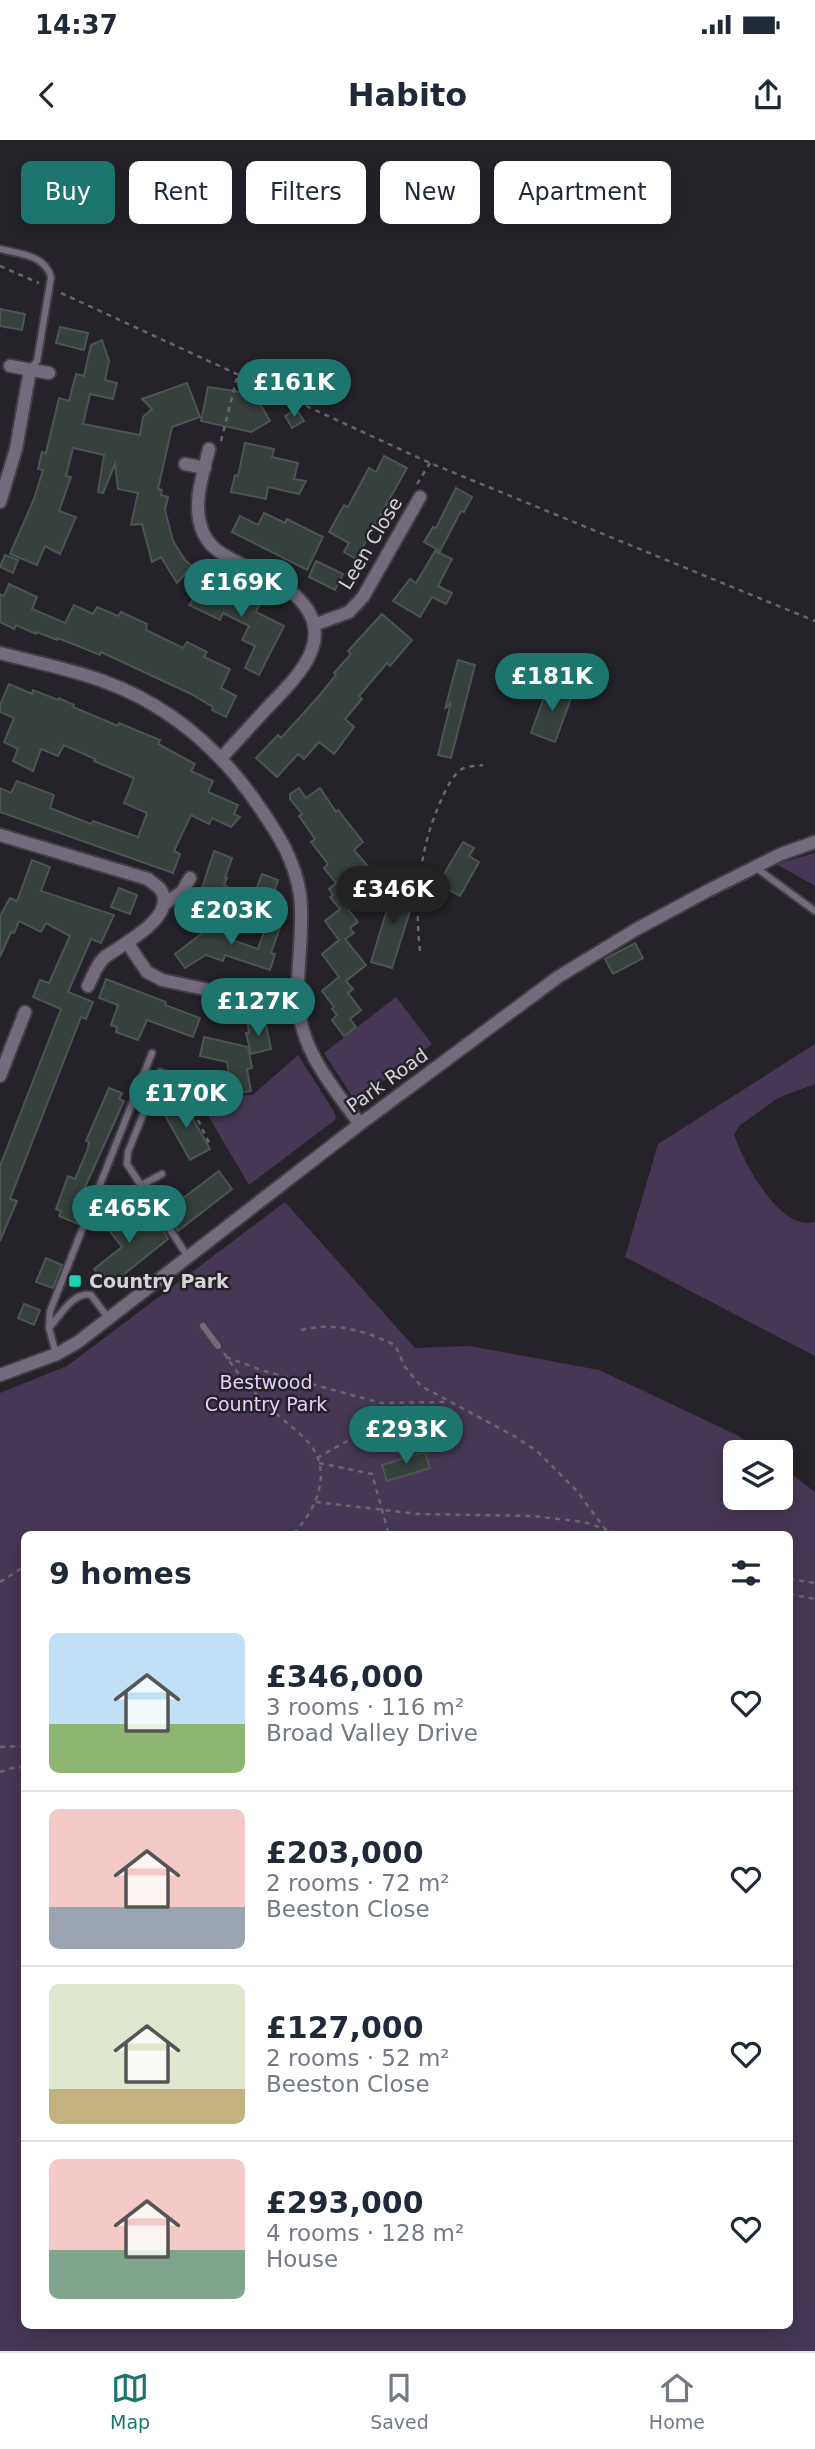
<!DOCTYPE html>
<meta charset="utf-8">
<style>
:root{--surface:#fff;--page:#f6f6f7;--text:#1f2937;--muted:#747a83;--line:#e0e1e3;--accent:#1d766e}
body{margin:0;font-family:"DejaVu Sans",sans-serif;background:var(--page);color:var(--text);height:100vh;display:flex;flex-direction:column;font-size:26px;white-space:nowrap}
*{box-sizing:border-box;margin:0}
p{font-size:23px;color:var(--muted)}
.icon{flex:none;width:38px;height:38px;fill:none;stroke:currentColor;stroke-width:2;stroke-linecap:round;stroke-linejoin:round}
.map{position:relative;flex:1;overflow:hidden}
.sheet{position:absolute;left:21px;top:1391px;width:772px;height:798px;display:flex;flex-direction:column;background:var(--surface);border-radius:10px;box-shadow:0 4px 18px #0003}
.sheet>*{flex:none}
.guide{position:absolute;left:21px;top:21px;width:774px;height:63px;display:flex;gap:14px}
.controls{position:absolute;left:723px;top:1300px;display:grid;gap:14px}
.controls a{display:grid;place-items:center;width:70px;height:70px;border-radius:10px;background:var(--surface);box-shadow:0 4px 18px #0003;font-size:35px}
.price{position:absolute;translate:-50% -60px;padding:0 16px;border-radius:24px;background:var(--accent);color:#fff;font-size:23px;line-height:46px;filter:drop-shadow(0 2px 4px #0008)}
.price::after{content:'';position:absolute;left:50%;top:42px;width:21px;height:16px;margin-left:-10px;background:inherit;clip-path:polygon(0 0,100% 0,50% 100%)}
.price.on{background:#222;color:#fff}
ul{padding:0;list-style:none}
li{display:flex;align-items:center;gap:21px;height:175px;padding:0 28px}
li+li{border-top:2px solid var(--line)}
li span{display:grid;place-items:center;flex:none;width:196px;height:140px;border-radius:10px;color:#555}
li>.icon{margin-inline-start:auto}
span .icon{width:84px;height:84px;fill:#fffc;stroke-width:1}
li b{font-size:30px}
h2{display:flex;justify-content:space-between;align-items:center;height:84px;padding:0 28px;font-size:30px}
.pill{padding:0 24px;border-radius:10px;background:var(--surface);box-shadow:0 4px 18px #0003;font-size:24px;line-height:63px}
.pill.on{background:var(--accent);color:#fff}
.status{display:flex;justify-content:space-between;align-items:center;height:49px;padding:0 35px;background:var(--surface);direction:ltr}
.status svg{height:19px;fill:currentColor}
header{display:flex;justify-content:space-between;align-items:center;height:91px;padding:0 28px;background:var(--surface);font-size:32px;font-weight:800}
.menu{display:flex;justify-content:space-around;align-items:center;height:98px;border-top:2px solid var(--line);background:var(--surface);font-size:19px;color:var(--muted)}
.menu a{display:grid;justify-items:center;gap:4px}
.menu .on{color:var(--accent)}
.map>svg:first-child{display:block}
.green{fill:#463854;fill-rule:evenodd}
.building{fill:#36403d;stroke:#4b5552;stroke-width:2}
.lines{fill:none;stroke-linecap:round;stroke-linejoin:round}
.lane-casing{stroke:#413e45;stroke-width:10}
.street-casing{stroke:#413e45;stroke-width:16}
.path{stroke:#68656b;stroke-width:2.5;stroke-dasharray:5 5;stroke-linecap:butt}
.lane{stroke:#736b7b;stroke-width:6}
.street{stroke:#736b7b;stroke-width:12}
.poi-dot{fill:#1ad5b2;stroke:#252229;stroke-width:2.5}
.labels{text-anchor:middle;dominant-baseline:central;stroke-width:5;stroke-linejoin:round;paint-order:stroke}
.street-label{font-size:19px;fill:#d6d3d8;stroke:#252229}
.poi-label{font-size:19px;font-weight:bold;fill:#d6d3d8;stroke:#252229;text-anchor:start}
.park-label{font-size:19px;fill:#e5cfff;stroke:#252229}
</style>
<div class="status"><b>14:37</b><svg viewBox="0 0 49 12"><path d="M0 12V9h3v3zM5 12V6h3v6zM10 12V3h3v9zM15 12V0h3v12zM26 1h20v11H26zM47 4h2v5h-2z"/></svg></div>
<header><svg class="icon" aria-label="back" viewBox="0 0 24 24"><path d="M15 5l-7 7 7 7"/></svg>Habito<svg class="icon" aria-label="share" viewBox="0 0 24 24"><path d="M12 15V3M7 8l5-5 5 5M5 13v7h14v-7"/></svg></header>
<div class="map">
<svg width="815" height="2211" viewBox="0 0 815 2211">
<rect width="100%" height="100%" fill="#252229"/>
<!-- green -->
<g class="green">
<path d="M815,713V746L776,724Z"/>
<path d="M396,857L432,904L358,960L352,956L324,913Z"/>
<path d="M815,904V944L778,958L739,986L734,995C744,1022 779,1092 815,1082V1216L625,1117L658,1004Z"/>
<path d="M298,915L333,970L336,977L335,980L249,1045L197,957L253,955Z"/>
<path d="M285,1062L415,1208L470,1206L599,1230L739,1296L762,1312H735V1358H780L781,1326L815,1352V2211H0V1253L67,1226ZM24,1395H789V2186H24Z"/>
</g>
<!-- building -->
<g class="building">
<path d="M0,169L25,174L22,190L0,186Z"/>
<path d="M60,187L88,193L84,210L56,203Z"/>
<path d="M102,200L109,221L105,240L117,243L113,259L90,254L83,284L140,295L143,277L152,269L142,259L187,243L200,277L172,287L158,349L162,350L161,355L168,357L165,370L173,401L185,420L192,426L177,443L161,417L152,422L142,384L131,385L138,353L118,349L115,324L103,353L98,352L104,315L73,308L66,336L71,337L59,371L76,377L60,414L45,406L37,425L10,414L34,359L43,330L38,329L42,312L46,313L59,258L69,261L76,234L84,236L91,205Z"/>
<path d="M208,247L260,255L259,262L270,281L251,292L201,281Z"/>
<path d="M296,269L304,281L292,288L285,276Z"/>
<path d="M245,303L274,309L272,317L298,323L294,339L306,341L299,354L268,347L266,359L231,352L235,335L238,336Z"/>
<path d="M384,316L407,328L356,419L344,412L349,403L329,392L344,365L348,367L369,328L376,332Z"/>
<path d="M456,348L472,357L464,372L461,371L440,411L424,402L433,387L436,388Z"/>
<path d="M264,373L285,383L287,379L323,397L307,430L232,392L240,376L258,385Z"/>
<path d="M435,411L452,419L438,446L452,453L446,464L432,457L420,477L393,461L410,439L416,443Z"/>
<path d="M5,415L18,420L13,433L0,427Z"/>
<path d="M316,421L343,434L335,450L309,437Z"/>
<path d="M209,438L260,464L256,472L284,486L259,535L245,528L255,506L242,500L249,486L223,473L220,480L189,465Z"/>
<path d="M9,444L37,457L32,469L65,483L74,465L93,474L97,467L118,476L121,472L147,484L146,490L183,508L187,502L207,512L204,517L230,529L221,548L236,556L226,577L212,570L213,567L191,554L101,512L100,515L58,498L57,500L37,492L36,494L16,485L14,489L0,482V454L4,456Z"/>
<path d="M382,474L412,500L390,526L387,523L359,556L362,559L345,579L354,587L334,614L319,602L304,619L298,614L277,637L256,618L278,595L281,598L319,556L336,535L334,533L351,514L348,511Z"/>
<path d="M458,520L475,525L451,618L438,615L451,562L445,569Z"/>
<path d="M9,544L32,554L33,550L58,560L59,558L74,565L73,567L118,586L119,583L160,600L158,604L195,624L191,631L213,641L208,652L238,665L234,674L240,677L231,687L212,678L209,684L191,675L174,711L180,714L173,733L0,672V648L11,653L17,641L54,655L50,668L91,684L93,681L138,697L147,673L124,663L134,638L94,621L95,619L64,605L58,616L41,609L33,631L13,621L18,609L4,602L14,578L0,572V565Z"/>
<path d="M549,544L573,553L555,602L531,593Z"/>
<path d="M299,648L306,658L320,648L336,672L338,670L363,702L354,710L372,731L364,737L373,750L348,769L358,782L350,788L354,793L345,799L366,825L346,841L353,849L348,853L361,870L350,879L356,887L344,896L332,880L337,875L332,869L334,867L322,851L339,837L322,814L339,800L325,781L340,769L330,757L333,755L329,749L336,743L324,728L328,724L311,702L315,699L299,676L302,674L290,659V654Z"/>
<path d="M463,702L474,708L469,716L479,722L460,756L438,744Z"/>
<path d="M214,711L232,718L225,738H227L224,745L227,746L211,786L192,779Z"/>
<path d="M32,720L50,727L41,751L114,775L101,803L91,799L68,852L93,862L86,879L81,877L10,1059L17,1061L0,1101V1026L61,869L33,857L40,840L49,843L70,796L46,783L41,792L19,781L14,793L11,792L0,817V776L10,758L17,761Z"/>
<path d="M262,734L278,740L269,767L252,761Z"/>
<path d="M396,740L411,746L410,771L392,828L371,822Z"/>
<path d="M119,748L137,755L130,774L111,767Z"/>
<path d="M269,778L282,782L271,813L275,814L270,830L225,815L223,821L206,815L185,828L175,814L213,785L235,793L232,800L258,809Z"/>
<path d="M635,803L643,818L613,834L605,819Z"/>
<path d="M106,839L166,862L165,865L200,878L193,897L147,880L138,900L116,892L117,887L111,885L118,865L99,858Z"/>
<path d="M265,880L271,909L251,914L246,893H249L248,885Z"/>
<path d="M204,897L248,907L252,928L247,929L251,951L235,954L233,940H230L227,922L200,916Z"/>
<path d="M109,948L122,953L119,959L124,961L81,1056L88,1059L78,1084L59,1076L61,1071L56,1069L68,1036L75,1039L87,1011L89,1002L86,1001Z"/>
<path d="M183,961L210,1009L190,1020L163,972Z"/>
<path d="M219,1031L232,1049L178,1091L165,1072Z"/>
<path d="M129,1067L145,1089L157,1080L168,1099L108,1147L94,1129L122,1107L105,1085Z"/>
<path d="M46,1118L62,1125L53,1148L36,1142Z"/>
<path d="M24,1164L40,1170L34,1185L18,1178Z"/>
<path d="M425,1312L430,1328L387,1341L382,1325Z"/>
</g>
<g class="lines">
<!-- lane casing -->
<g class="lane-casing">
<g id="lane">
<path d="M0,109C20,114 45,115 51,137L37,221L31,228"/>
<path d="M755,727L815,771"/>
<path d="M187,942L160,932L128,1012L127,1024L188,1117"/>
<path d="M140,1046L162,1034"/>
<path d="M203,1186L218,1206"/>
<path d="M49,1188L50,1171L152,913"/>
<path d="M56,1214L49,1188C60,1176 73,1151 91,1155L109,1179"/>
</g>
</g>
<!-- street casing -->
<g class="street-casing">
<g id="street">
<path d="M10,226L49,233"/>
<path d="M209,309C203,334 193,362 201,387C207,408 225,416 243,425C261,435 284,443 298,458C338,498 298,536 269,566C253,583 238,600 222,617"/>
<path d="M185,324L205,328"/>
<path d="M0,362L16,309L30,230"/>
<path d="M314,485L349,472L363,457L420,357"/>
<path d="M0,513C34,522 70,529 103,541C169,565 219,608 258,665C278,694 295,720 300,755C304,789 297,823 298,857C298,907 331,945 360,984"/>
<path d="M0,695L148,739C151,742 158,746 161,750C178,777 121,805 105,817C96,825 93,836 88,846"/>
<path d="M164,764L182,752L190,738"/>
<path d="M128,804L147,832L162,840L238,856L298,859"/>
<path d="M236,875L238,856"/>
<path d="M0,936L25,872"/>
<path d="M0,1235L57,1214L78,1202L360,984L558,837L635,790L707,751L781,714L815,702"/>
</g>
</g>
<!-- path -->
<g class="path">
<path d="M0,126L39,143"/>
<path d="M61,153L430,323L815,481"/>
<path d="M221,301L238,233"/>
<path d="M417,344L430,323"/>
<path d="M420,811C414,757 420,705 443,656C447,647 453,635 462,629C467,626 477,626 483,625"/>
<path d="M185,953L211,1007"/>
<path d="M301,1190C336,1182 363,1190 395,1205L405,1227L421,1246L514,1296L537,1311L577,1351L605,1389L623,1395"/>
<path d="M224,1213C237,1233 252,1251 269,1267C282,1280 298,1290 309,1303C334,1333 315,1372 292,1395"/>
<path d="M226,1217L264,1231L381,1263L447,1262"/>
<path d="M317,1318L411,1265"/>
<path d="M319,1323L372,1334L389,1395"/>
<path d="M316,1362L418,1374L533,1376L584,1382L605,1389L607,1395"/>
<path d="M789,1439L815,1443"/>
<path d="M0,1442L24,1427"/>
<path d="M789,1454L815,1459"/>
<path d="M0,1607L24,1606"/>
<path d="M0,1632L12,1628L24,1627"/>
</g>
<!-- lane -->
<use href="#lane" class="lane"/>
<!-- street -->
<use href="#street" class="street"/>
</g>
<!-- markers -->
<rect class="poi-dot" x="68" y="1134" width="14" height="14" rx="3.5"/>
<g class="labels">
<!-- street labels -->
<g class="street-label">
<text transform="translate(370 403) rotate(-59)">Leen Close</text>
<text transform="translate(387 940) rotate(-36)">Park Road</text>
</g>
<!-- poi labels -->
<g class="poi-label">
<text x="89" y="1141">Country Park</text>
</g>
<!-- park labels -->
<g class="park-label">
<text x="266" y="1242">Bestwood<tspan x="266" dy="22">Country Park</tspan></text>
</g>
</g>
</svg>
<div class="controls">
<a><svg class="icon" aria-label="layers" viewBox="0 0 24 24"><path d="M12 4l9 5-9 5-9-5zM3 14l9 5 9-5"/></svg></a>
</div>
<b class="price" style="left:294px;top:279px">£161K</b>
<b class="price" style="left:241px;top:479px">£169K</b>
<b class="price" style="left:552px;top:573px">£181K</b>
<b class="price on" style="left:393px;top:786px">£346K</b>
<b class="price" style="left:231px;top:807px">£203K</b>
<b class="price" style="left:258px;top:898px">£127K</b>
<b class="price" style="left:186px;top:990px">£170K</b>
<b class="price" style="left:129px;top:1105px">£465K</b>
<b class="price" style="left:406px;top:1326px">£293K</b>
<div class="guide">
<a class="pill on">Buy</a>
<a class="pill">Rent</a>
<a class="pill">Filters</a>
<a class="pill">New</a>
<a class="pill">Apartment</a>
</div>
<section class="sheet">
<h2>9 homes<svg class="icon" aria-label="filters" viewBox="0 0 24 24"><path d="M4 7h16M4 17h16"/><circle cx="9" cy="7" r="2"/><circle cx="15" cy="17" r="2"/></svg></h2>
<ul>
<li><span style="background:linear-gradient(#bfe0f5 65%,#8fb573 0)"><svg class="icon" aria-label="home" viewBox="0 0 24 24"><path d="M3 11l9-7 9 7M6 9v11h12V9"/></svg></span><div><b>£346,000</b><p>3 rooms · 116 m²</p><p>Broad Valley Drive</p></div><svg class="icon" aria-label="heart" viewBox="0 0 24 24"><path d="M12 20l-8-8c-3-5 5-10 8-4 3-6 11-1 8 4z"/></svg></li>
<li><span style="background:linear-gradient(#f6c9c9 70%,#9aa5b1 0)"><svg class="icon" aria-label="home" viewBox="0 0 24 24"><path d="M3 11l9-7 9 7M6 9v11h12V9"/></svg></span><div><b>£203,000</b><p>2 rooms · 72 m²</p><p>Beeston Close</p></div><svg class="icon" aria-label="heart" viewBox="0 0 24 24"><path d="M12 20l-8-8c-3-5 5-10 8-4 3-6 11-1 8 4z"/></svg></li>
<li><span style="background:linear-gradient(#dfe7d0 75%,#c2b280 0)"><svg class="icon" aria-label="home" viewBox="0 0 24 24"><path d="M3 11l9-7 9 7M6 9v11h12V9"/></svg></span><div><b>£127,000</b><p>2 rooms · 52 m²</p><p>Beeston Close</p></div><svg class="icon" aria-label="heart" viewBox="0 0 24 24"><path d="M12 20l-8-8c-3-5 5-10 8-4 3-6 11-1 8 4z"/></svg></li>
<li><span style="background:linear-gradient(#f6c9c9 65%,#7fa58c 0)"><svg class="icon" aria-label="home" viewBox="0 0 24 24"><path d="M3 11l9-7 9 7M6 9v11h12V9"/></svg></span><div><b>£293,000</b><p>4 rooms · 128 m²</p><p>House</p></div><svg class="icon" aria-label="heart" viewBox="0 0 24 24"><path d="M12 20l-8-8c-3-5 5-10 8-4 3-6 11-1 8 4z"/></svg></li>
</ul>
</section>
</div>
<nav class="menu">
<a class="on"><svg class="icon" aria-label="map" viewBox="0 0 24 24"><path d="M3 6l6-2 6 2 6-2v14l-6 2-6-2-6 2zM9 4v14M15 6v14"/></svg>Map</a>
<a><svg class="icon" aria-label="saved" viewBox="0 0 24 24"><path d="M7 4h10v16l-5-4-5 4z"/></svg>Saved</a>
<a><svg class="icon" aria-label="home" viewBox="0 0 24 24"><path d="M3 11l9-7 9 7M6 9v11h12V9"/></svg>Home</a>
</nav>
